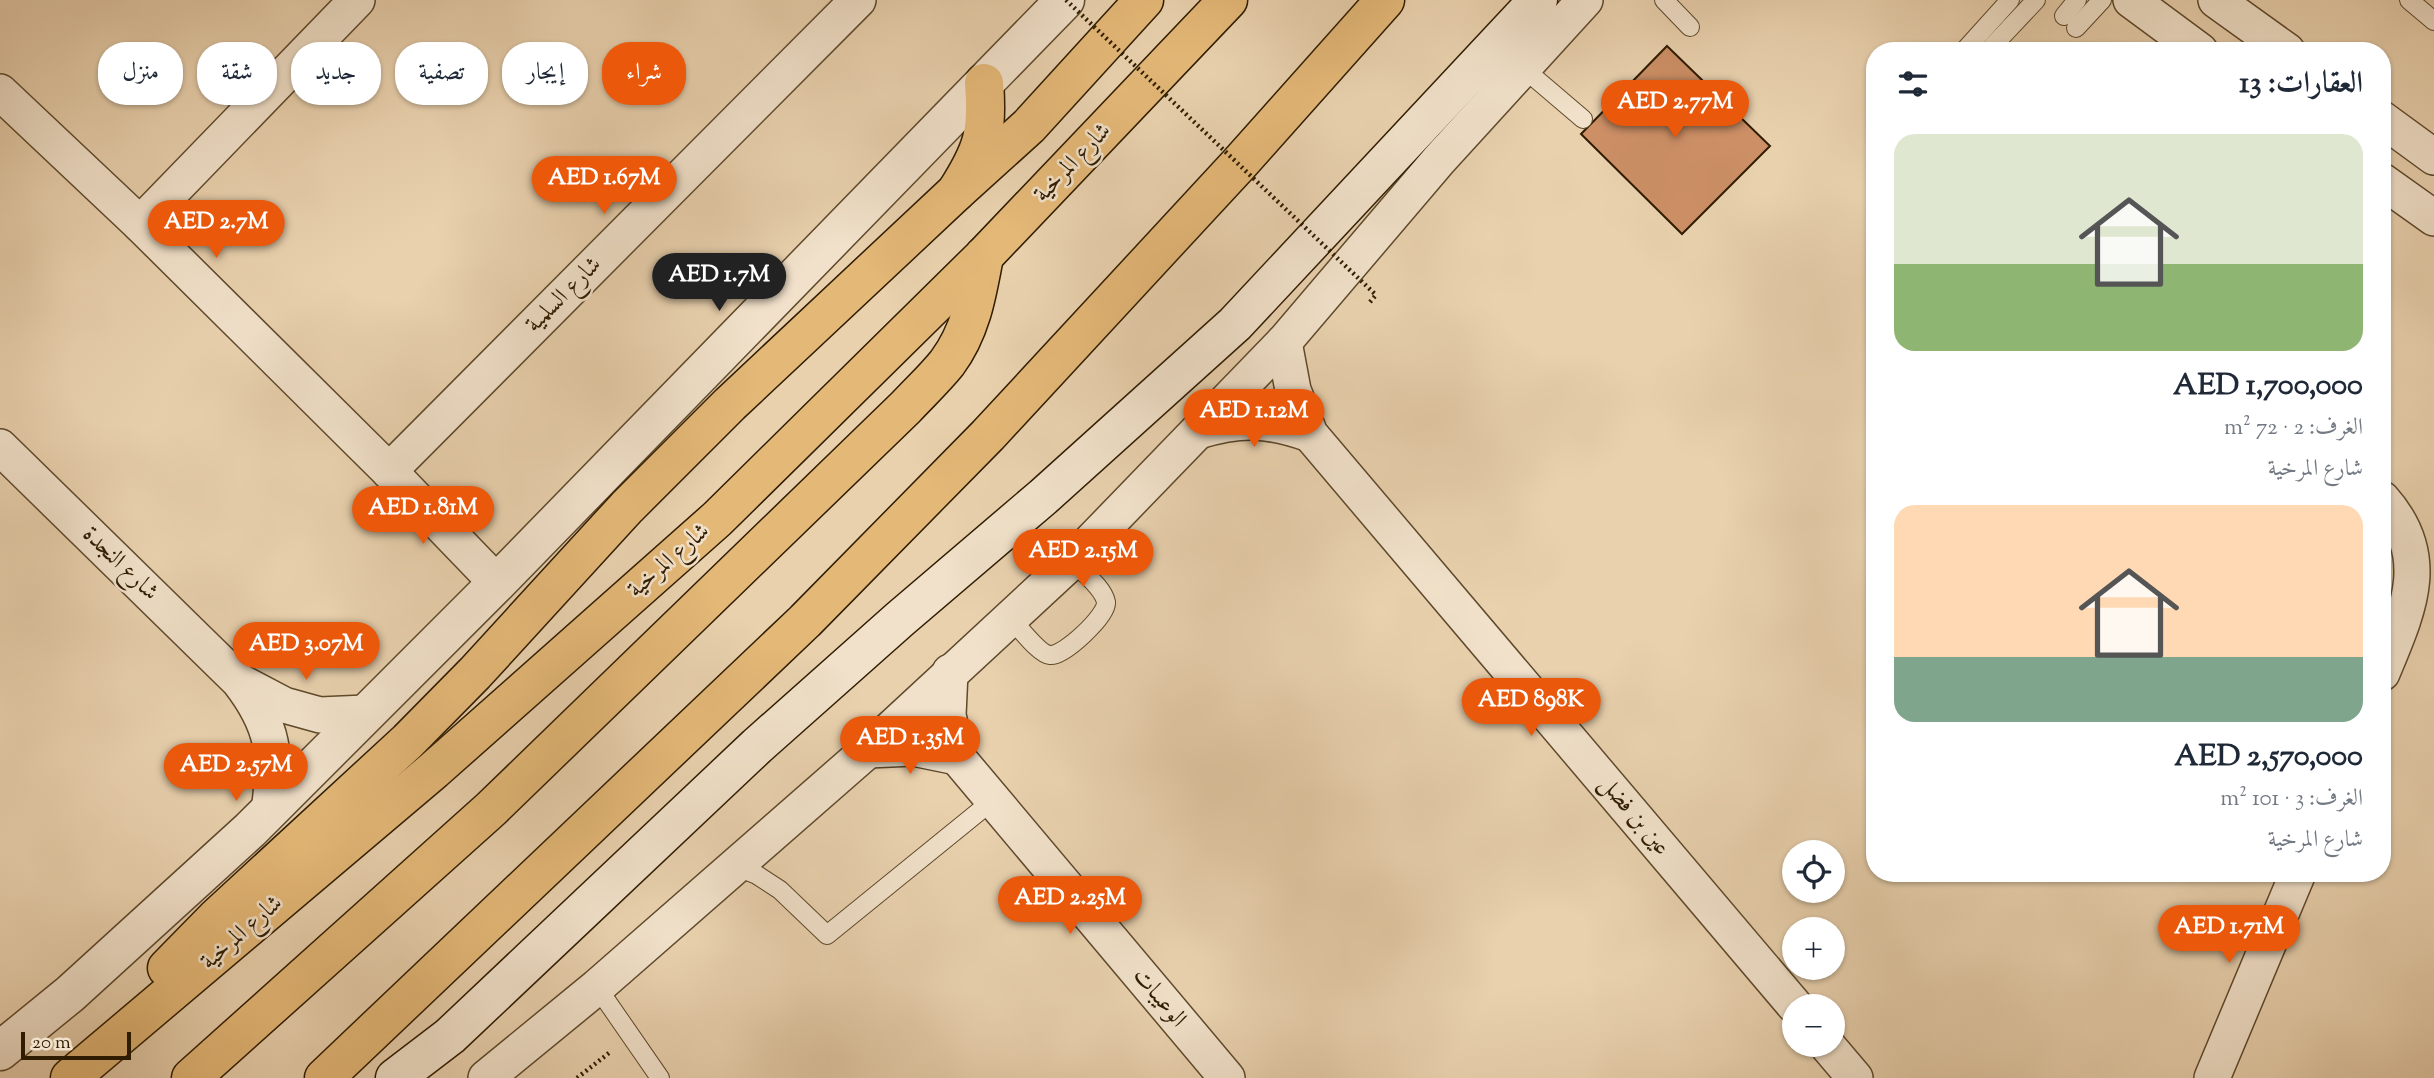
<!DOCTYPE html>
<html lang="ar">
<meta charset="utf-8">
<style>
:root{--surface:#fff;--page:#f6f6f7;--text:#1f2937;--muted:#747a83;--accent:#ea580c}
body{margin:0;font-family:"Sorts Mill Goudy",Amiri,serif;background:var(--page);color:var(--text);direction:rtl;height:100vh;display:flex;flex-direction:column;font-size:26px;white-space:nowrap}
*{box-sizing:border-box;margin:0}
p{font-size:23px;color:var(--muted)}
.icon{flex:none;width:38px;height:38px;fill:none;stroke:currentColor;stroke-width:2;stroke-linecap:round;stroke-linejoin:round}
.map{position:relative;flex:1;overflow:hidden;direction:ltr}
.panel{position:absolute;left:1866px;top:42px;width:525px;height:840px;display:flex;flex-direction:column;background:var(--surface);border-radius:28px;box-shadow:0 2px 5px #0004;direction:rtl}
.panel>*{flex:none}
.guide{position:absolute;left:21px;top:42px;width:665px;height:63px;direction:rtl;display:flex;gap:14px}
.controls{position:absolute;left:1782px;top:840px;display:grid;gap:14px}
.controls a{display:grid;place-items:center;width:63px;height:63px;border-radius:50%;background:var(--surface);box-shadow:0 2px 5px #0004;font-size:35px}
.scale{position:absolute;left:21px;bottom:18px;width:110px;box-sizing:border-box;padding-left:7px;border:4px solid #2f1c01;border-top:0;font-size:19px;line-height:24px;white-space:nowrap;color:#2f1c01;-webkit-text-stroke:5px #f1e1ca;paint-order:stroke}
.price{position:absolute;translate:-50% -60px;padding:0 16px;border-radius:24px;background:var(--accent);color:#fff;font-size:23px;line-height:46px;filter:drop-shadow(0 2px 4px #0008)}
.price::after{content:'';position:absolute;left:50%;top:42px;width:21px;height:16px;margin-left:-10px;background:inherit;clip-path:polygon(0 0,100% 0,50% 100%)}
.price.on{background:#222;color:#fff}
ul{padding:0;list-style:none}
li{display:grid;align-content:center;gap:14px;height:371px;padding:0 28px}
li span{display:grid;place-items:center;height:217px;border-radius:21px;color:#555}
li>.icon{margin-inline-start:auto}
span .icon{width:126px;height:126px;fill:#fffc;stroke-width:1}
li b{font-size:30px}
h2{display:flex;justify-content:space-between;align-items:center;height:84px;padding:0 28px;font-size:30px}
.tag{padding:0 24px;border-radius:28px;background:var(--surface);box-shadow:0 2px 5px #0004;font-size:24px;line-height:63px}
.tag.on{background:var(--accent);color:#fff}
.map>svg:first-child{display:block}
.building{fill:#cc8f66;stroke:#2f1c01;stroke-width:2}
.lines{fill:none;stroke-linecap:round;stroke-linejoin:round}
.service-casing{stroke:#5e492c;stroke-width:20}
.minor-casing{stroke:#5e492c;stroke-width:38}
.tertiary-casing{stroke:#5e492c;stroke-width:41}
.secondary-casing{stroke:#2f1c01;stroke-width:41}
.trunk-casing{stroke:#2f1c01;stroke-width:41}
.motorway-casing{stroke:#2f1c01;stroke-width:41}
.path{stroke:#2f1c01;stroke-width:4.5;stroke-dasharray:2 3.5;stroke-linecap:butt}
.service{stroke:#f1e1ca;stroke-width:18}
.minor{stroke:#f1e1ca;stroke-width:35}
.tertiary{stroke:#f1e1ca;stroke-width:38}
.secondary{stroke:#f1e1ca;stroke-width:38}
.trunk{stroke:#e4b877;stroke-width:38}
.motorway{stroke:#e4b877;stroke-width:38}
.path-bridge{stroke:#2f1c01;stroke-width:4.5;stroke-dasharray:2 3.5;stroke-linecap:butt}
.labels{text-anchor:middle;dominant-baseline:central;stroke-width:5;stroke-linejoin:round;paint-order:stroke}
.street-label{font-size:24px;fill:#2f1c01;stroke:#f1e1ca}
</style>
<div class="map">
<svg width="2434" height="1078" viewBox="0 0 2434 1078">
<rect width="100%" height="100%" fill="#e9d1ae"/>
<filter id="stains"><feTurbulence type="fractalNoise" baseFrequency=".00286" numOctaves="4"/><feColorMatrix values="0 0 0 0 .2 0 0 0 0 .09 0 0 0 0 .02 0 0 0 .5 -.17"/></filter>
<radialGradient id="worn" r=".72"><stop offset=".6" stop-color="#630" stop-opacity="0"/><stop offset="1" stop-color="#630" stop-opacity=".3"/></radialGradient>
<!-- building -->
<path class="building" d="M1667,46L1770,146L1682,234L1581,134Z"/>
<g class="lines">
<!-- service casing -->
<g class="service-casing">
<g id="service">
<path d="M1664,0L1690,27"/>
<path d="M2409,0L2434,21"/>
<path d="M2064,16L2077,0"/>
<path d="M2076,28L2102,0"/>
<path d="M1964,51L2010,0"/>
<path d="M1988,51L2036,0"/>
<path d="M1522,67L1583,119"/>
<path d="M1011,619C1020,628 1039,654 1050,655C1063,657 1108,615 1106,602C1103,587 1082,572 1072,561"/>
<path d="M735,866L757,875L780,890L827,935L992,801"/>
<path d="M597,987L660,1078"/>
</g>
</g>
<!-- minor casing -->
<g class="minor-casing">
<g id="minor">
<path d="M2131,0L2200,51"/>
<path d="M2216,0L2287,51"/>
<path d="M0,92L140,224L389,471L497,583"/>
<path d="M2382,119L2434,157"/>
<path d="M2382,181L2434,218"/>
<path d="M140,224L357,0"/>
<path d="M1284,342L1293,390L1310,434L1795,1006"/>
<path d="M1198,431C1241,418 1267,419 1310,434"/>
<path d="M0,447L239,681C274,726 277,756 269,811"/>
<path d="M389,471L858,0"/>
<path d="M2382,499C2434,557 2408,610 2382,673"/>
<path d="M950,672L948,715L957,757L1227,1078"/>
<path d="M242,683L284,705L320,715L366,713"/>
<path d="M868,750L913,748L957,757"/>
<path d="M1827,1045L1855,1078"/>
<path d="M486,1078L597,987L868,750L1072,561L1284,342L1439,160L1585,0"/>
<path d="M2212,1078L2298,873"/>
</g>
</g>
<!-- tertiary casing -->
<g class="tertiary-casing">
<path id="tertiary" d="M0,1051L70,994L250,830L497,583L1065,0"/>
</g>
<!-- secondary casing -->
<g class="secondary-casing">
<path id="secondary" d="M395,1078L450,1036L757,746L900,619L1043,497L1235,324L1538,0"/>
</g>
<!-- trunk casing -->
<g class="trunk-casing">
<g id="trunk">
<path d="M167,968L216,918L408,741L475,673L627,507L730,404L956,192C983,150 988,133 984,83"/>
<path d="M70,1078L434,770L717,519L984,256L1228,0"/>
<path d="M191,1078L491,809L906,407C920,392 935,378 947,363C971,331 977,294 984,256"/>
<path d="M324,1078L805,621L988,435L1238,165L1385,0"/>
</g>
</g>
<!-- motorway casing -->
<g class="motorway-casing">
<path id="motorway" d="M956,192L1029,126L1144,0"/>
</g>
<!-- path -->
<g class="path">
<path d="M1370,302L1376,295"/>
<path d="M577,1078L609,1053"/>
</g>
<!-- service -->
<use href="#service" class="service"/>
<!-- minor -->
<use href="#minor" class="minor"/>
<!-- tertiary -->
<use href="#tertiary" class="tertiary"/>
<!-- secondary -->
<use href="#secondary" class="secondary"/>
<!-- trunk -->
<use href="#trunk" class="trunk"/>
<!-- motorway -->
<use href="#motorway" class="motorway"/>
<!-- path-bridge -->
<path class="path-bridge" d="M1066,0L1376,295"/>
</g>
<g class="labels">
<!-- street labels -->
<g class="street-label">
<text transform="translate(1073 163) rotate(-46)">شارع المرخية</text>
<text transform="translate(564 295) rotate(-45)">شارع السلمية</text>
<text transform="translate(669 561) rotate(-41)">شارع المرخية</text>
<text transform="translate(120 564) rotate(44)">شارع النجدة</text>
<text transform="translate(1634 816) rotate(50)">عين بن فضل</text>
<text transform="translate(242 933) rotate(-41)">شارع المرخية</text>
<text transform="translate(1159 998) rotate(50)">الوعيبات</text>
</g>
</g>
<rect width="100%" height="100%" filter="url(#stains)"/>
<rect width="100%" height="100%" fill="url(#worn)"/>
</svg>
<div class="controls">
<a><svg class="icon" aria-label="locate" viewBox="0 0 24 24"><circle cx="12" cy="12" r="6"/><path d="M12 2v4M12 18v4M2 12h4M18 12h4"/></svg></a>
<a>+</a>
<a>−</a>
</div>
<div class="scale">20 m</div>
<b class="price" style="left:1675px;top:140px">AED 2.77M</b>
<b class="price" style="left:604px;top:216px">AED 1.67M</b>
<b class="price" style="left:216px;top:260px">AED 2.7M</b>
<b class="price on" style="left:719px;top:313px">AED 1.7M</b>
<b class="price" style="left:1254px;top:449px">AED 1.12M</b>
<b class="price" style="left:423px;top:546px">AED 1.81M</b>
<b class="price" style="left:1083px;top:589px">AED 2.15M</b>
<b class="price" style="left:306px;top:682px">AED 3.07M</b>
<b class="price" style="left:1531px;top:738px">AED 898K</b>
<b class="price" style="left:910px;top:776px">AED 1.35M</b>
<b class="price" style="left:236px;top:803px">AED 2.57M</b>
<b class="price" style="left:1070px;top:936px">AED 2.25M</b>
<b class="price" style="left:2229px;top:965px">AED 1.71M</b>
<div class="guide">
<a class="tag on">شراء</a>
<a class="tag">إيجار</a>
<a class="tag">تصفية</a>
<a class="tag">جديد</a>
<a class="tag">شقة</a>
<a class="tag">منزل</a>
</div>
<section class="panel">
<h2>العقارات: 13<svg class="icon" aria-label="filters" viewBox="0 0 24 24"><path d="M4 7h16M4 17h16"/><circle cx="9" cy="7" r="2"/><circle cx="15" cy="17" r="2"/></svg></h2>
<ul>
<li><span style="background:linear-gradient(#dfe7d0 60%,#8fb573 0)"><svg class="icon" aria-label="home" viewBox="0 0 24 24"><path d="M3 11l9-7 9 7M6 9v11h12V9"/></svg></span><div><b>AED 1,700,000</b><p>الغرف: 2 · 72 m²</p><p>شارع المرخية</p></div></li>
<li><span style="background:linear-gradient(#ffd9b3 70%,#7fa58c 0)"><svg class="icon" aria-label="home" viewBox="0 0 24 24"><path d="M3 11l9-7 9 7M6 9v11h12V9"/></svg></span><div><b>AED 2,570,000</b><p>الغرف: 3 · 101 m²</p><p>شارع المرخية</p></div></li>
</ul>
</section>
</div>
